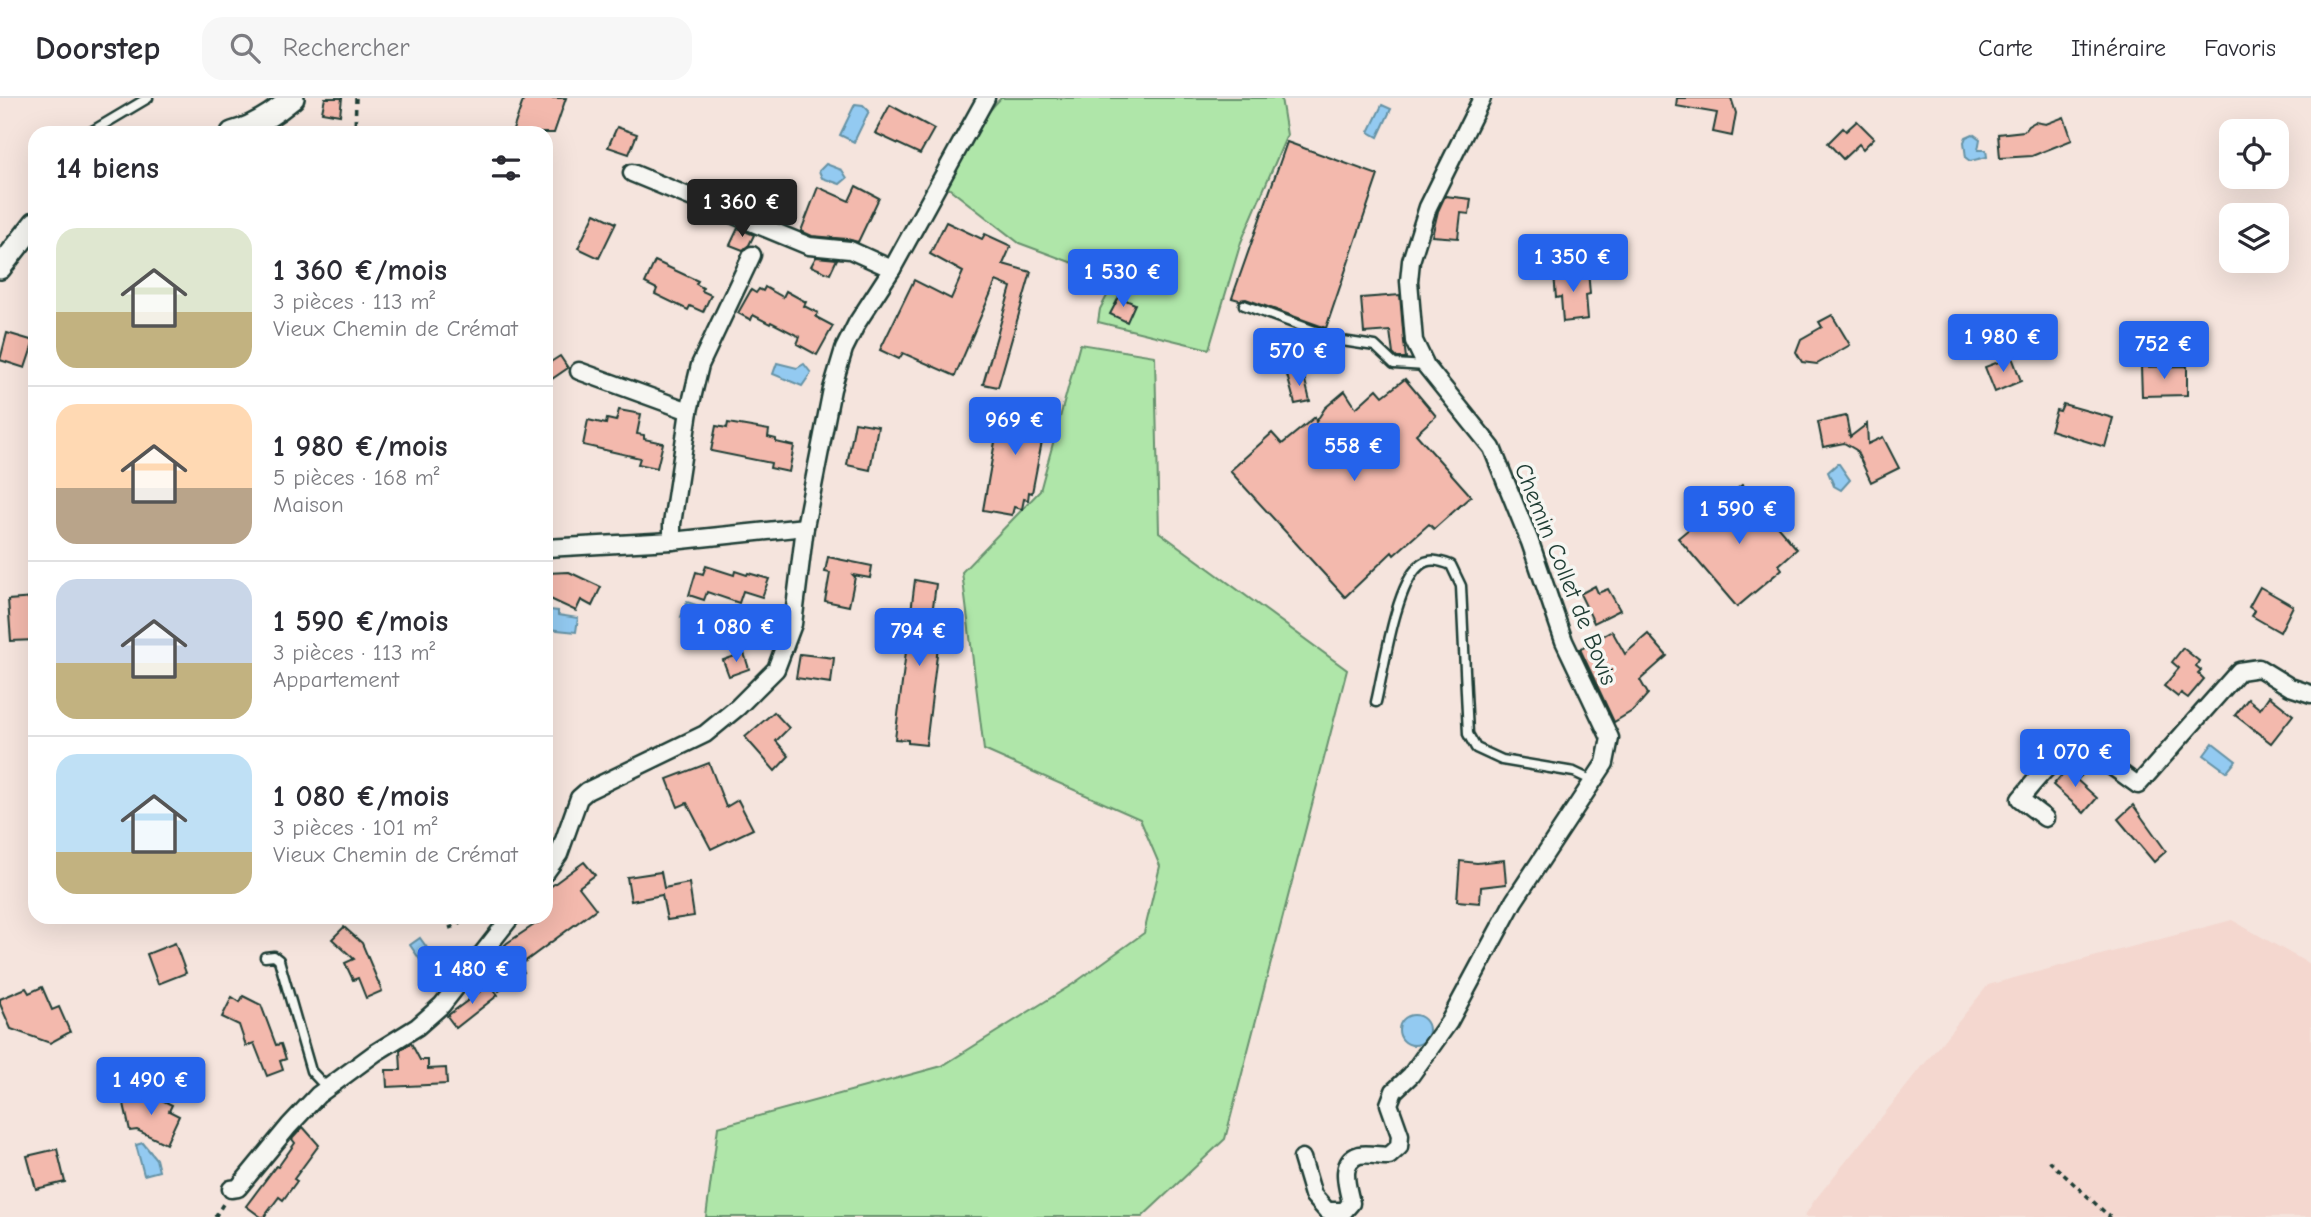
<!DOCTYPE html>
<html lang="fr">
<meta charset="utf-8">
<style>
:root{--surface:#fff;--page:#f7f7f7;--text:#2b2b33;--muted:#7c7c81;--line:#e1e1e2;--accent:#2563eb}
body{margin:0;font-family:"Comic Neue",sans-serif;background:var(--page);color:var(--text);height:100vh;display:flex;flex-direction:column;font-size:26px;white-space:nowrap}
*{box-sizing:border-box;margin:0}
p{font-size:23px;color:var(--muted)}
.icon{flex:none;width:38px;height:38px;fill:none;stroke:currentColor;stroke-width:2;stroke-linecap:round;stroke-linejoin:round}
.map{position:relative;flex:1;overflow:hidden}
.sheet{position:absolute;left:28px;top:28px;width:525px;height:798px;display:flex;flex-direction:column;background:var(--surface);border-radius:21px;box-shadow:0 7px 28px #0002}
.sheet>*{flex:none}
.fabs{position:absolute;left:2219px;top:21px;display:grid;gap:14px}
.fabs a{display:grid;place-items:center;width:70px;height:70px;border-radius:14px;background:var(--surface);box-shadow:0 7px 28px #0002;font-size:35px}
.price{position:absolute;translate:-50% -60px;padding:0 16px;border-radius:7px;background:var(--accent);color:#fff;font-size:23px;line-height:46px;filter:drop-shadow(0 2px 4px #0008)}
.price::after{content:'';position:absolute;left:50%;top:42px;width:21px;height:16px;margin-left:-10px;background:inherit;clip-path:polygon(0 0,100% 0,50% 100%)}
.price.active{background:#222;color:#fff}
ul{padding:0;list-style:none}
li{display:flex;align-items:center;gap:21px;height:175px;padding:0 28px}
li+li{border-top:2px solid var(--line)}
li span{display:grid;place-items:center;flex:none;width:196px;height:140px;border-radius:21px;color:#555}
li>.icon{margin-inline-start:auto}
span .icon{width:84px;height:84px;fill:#fffc;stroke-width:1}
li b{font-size:30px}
h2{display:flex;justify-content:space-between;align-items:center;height:84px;padding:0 28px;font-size:30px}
header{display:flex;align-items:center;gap:42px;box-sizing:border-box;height:98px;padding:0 35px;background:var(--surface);border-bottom:2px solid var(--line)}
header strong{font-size:33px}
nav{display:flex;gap:38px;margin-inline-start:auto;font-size:24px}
.search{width:490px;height:63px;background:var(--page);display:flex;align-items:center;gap:18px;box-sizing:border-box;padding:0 24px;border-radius:21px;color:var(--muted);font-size:26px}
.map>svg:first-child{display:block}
.built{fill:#f4d7cf}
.green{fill:#afe6a9;stroke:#67926e;stroke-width:2}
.water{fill:#93caf1;stroke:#6592a5;stroke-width:2}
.building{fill:#f3b9ad;stroke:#1f3d34;stroke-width:2}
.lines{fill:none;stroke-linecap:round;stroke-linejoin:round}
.lane-casing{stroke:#1f3d34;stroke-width:13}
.street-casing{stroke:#1f3d34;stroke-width:21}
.secondary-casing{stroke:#1f3d34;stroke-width:26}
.path{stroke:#1f3d34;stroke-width:3.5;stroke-dasharray:5 5;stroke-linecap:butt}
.lane{stroke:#f6f6f2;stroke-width:8}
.street{stroke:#f6f6f2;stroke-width:16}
.secondary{stroke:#f6f6f2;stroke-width:21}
.labels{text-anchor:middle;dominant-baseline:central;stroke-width:7;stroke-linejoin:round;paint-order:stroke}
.street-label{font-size:24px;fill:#1f3d34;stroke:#f6f6f2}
</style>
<header>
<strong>Doorstep</strong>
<div class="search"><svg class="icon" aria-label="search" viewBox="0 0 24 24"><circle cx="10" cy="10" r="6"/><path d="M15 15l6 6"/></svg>Rechercher</div>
<nav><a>Carte</a><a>Itinéraire</a><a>Favoris</a></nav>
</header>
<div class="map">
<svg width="2311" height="1119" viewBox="0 0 2311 1119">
<rect width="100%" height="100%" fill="#f5e4dd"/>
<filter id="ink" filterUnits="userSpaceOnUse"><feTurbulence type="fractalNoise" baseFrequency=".0143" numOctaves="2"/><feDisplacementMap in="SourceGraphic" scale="14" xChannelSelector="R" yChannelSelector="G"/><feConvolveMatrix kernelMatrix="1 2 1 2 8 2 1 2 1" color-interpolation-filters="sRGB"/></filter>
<g filter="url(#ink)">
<!-- built -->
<path class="built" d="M2232,822L2311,867V1119H1804L1814,1103L1988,887Z"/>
<!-- green -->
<g class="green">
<path d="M1001,0H1281L1287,37L1241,144L1209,251L1098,224L1100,211L1116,181L1019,145L946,88C962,57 976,25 1001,0Z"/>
<path d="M1080,246L1155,258L1159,434L1347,572L1225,1041L1142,1119H706L718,1029L942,968L1073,886L1144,835L1160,768L1140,721L984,652L962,474L1040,393Z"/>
</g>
<!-- water -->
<g class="water">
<path d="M855,6L863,7L869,13L854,44L840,37Z"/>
<path d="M1382,7L1391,11L1378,39L1369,34Z"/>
<path d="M1973,36L1980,41L1978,52H1986L1987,59L1970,63L1966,60L1964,44L1966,39Z"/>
<path d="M826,66L842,72L847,80L840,86L822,80L819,73Z"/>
<path d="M777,265L797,270L804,266L811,275L802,288L773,276Z"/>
<path d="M1837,366H1839L1850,382L1841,392L1834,388L1828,374Z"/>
<path d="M687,504L717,514L712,530L681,519Z"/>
<path d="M550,512L558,513V517L578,520L576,534L548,531Z"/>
<path d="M2213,645L2236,663L2227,674L2204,657Z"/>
<path d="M420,840L440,868L429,875L410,847Z"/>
<circle cx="1414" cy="932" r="15"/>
<path d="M143,1045L156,1061L159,1073L144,1077L136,1047Z"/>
</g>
<!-- building -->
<g class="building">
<path d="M325,0H342L340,17L322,14Z"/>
<path d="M524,0H566L554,35H512Z"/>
<path d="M1677,0H1731L1736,15L1732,38L1713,34L1717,15L1676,8Z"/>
<path d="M890,7L934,31L920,56L875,35Z"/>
<path d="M2064,19L2072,42L2032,58L2000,60L1998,36L2024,33L2028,28L2035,24L2046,26Z"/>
<path d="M1857,23L1874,40L1863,51L1859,46L1843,61L1828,45L1843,30L1846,33Z"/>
<path d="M617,29L637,36L629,56L608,49Z"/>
<path d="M1287,44L1378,77L1326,230L1246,201L1239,202L1232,200Z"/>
<path d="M856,88L879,100L858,144L847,141L812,138L801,133L818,89L849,103Z"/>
<path d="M1445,98L1471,101L1469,116L1461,115L1458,140L1432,138L1438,113Z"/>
<path d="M595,115L616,125L599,160L578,150Z"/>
<path d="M946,124L982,141L985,136L1011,148L1003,166L1031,174L998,289L983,286L1011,189L996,183L955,278L903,255L899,261L880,252L914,182L951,201L963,174L930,156Z"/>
<path d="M738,130L754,137L749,147L743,152L730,147Z"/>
<path d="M816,159L837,161L830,176L811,168Z"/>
<path d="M655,163L698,183L696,186L703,190L702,193L711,197L703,214L690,208L688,212L655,196L657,191L645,185Z"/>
<path d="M1588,172L1590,196L1586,197L1588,221L1563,224L1561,199L1556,200L1554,175Z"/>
<path d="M765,189L783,199L786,193L806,204L804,208L818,215L816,219L833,228L817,257L797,246L800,239L771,224L770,226L753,217L751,222L738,215L751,192L756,195L759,191L763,193Z"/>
<path d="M1400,197L1404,244L1406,260H1397L1393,256L1390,233L1364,235L1361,200Z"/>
<path d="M1119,199L1135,206L1127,224L1110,216Z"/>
<path d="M1832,217L1850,247L1817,266L1802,264L1796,254L1801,241L1822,229L1819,224Z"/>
<path d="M7,235L34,243L25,270L0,262Z"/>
<path d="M560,258L568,270L546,285V267Z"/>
<path d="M2012,259L2021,283L1995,294L1985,269Z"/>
<path d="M2187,268V297L2142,298L2141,269Z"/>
<path d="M1303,274L1310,303L1295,306L1287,277Z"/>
<path d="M1405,281L1436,318L1416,336L1471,398L1434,431L1429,426L1394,457L1392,454L1345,499L1230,373L1272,335L1282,346L1315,319L1316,324L1325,310L1345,293L1356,310L1377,291L1383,298Z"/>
<path d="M1002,304L1048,312L1032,395L1029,394L1028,402L1024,401L1022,411L1014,409L1012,417L983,412Z"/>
<path d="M2063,306L2113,320L2105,349L2050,332L2056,312L2060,313Z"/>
<path d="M619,312L641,316L637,336L644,337V341L663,345L657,370L638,366L640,360L583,347L588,322L606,326L607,321L616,323Z"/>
<path d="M1846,318L1850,339L1867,326L1868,346L1883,339L1899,370L1871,384L1856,352L1844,345L1823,349L1818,324Z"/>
<path d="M855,324L878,328L870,372L847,367Z"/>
<path d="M728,325L769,332L768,339L776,341V344L794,348L789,374L770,370L771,365L711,353L716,328L727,330Z"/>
<path d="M1742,387L1797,451L1779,467L1782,471L1737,509L1678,440Z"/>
<path d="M828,459L872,468L870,480L853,477L855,479L849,508L825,503L830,475L825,474Z"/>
<path d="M706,468L734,477L735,473L747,477L748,475L769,481L762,499L743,493L739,505L707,494L704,502L689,497L696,474L703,476Z"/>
<path d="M569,474L601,489L592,508L581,502L576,513L546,499V475Z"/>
<path d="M915,482L936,486L930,531L940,532L926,647L908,645V642L895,641Z"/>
<path d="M1595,488L1598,495L1608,491L1620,512L1594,525L1580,496Z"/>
<path d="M2260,489L2293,508L2280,534L2252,518L2255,513L2249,509Z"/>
<path d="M34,500L35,542L11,543L8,502Z"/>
<path d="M1612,533L1625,556L1648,536L1667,558L1640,582L1648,596L1634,612L1614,624L1580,551Z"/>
<path d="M2183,550L2199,563L2196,568L2201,572L2198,575L2204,581L2188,600L2181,595L2178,599L2164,588L2179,570L2172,564Z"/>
<path d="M744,555L749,571L729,578L723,562Z"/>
<path d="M800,556L834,560L831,585L796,580Z"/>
<path d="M2269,598L2293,617L2271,645L2235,617L2248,601L2260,611Z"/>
<path d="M774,614L789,630L776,643L789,658L775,673L745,639Z"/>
<path d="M709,665L726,709L738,702L753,731L711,751L687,705L678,709L667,681Z"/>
<path d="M2071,667L2082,677L2077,682L2097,700L2084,715L2053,687Z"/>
<path d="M2133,707L2166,753L2154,764L2118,721Z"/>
<path d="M1504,762L1506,786L1481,789L1480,805L1457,803L1460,763L1477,765Z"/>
<path d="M584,764L595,777L579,789L596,811L519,868L524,874L499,893L484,871L497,860L495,857L507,845L546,819V792Z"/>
<path d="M661,774L664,790L689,785L694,818L667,822L662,797L631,803L627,779Z"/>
<path d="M344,829L362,845L382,893L366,900L358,880L353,882L345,865L354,861L332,841Z"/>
<path d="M175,845L186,875L158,886L147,856Z"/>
<path d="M490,886L498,897L456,930L447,918Z"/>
<path d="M42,889L52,912L59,909L70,934L50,945L11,931L0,906V901L26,890L29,895Z"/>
<path d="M243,898L261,907L276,947L281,946L286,961L280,963L283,972L267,978L254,945L246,948L239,927L222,919L232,899L240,904Z"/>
<path d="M411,945L420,962H428V971L446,970L447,986L387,989L386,972H401L400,952Z"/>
<path d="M142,997L149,1000H158L172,1007L169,1013L179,1018L166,1046L137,1032L130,1033L123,1001Z"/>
<path d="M303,1029L319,1047L294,1081L297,1083L283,1102L279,1099L264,1119H261L246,1108L276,1068L278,1069L295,1045L292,1041Z"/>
<path d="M57,1051L65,1084L36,1091L27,1058Z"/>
</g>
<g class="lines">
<!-- lane casing -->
<g class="lane-casing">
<g id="lane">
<path d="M89,35L148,0"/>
<path d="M1244,207L1342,243L1375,248L1394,266L1426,268"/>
<path d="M1376,604C1384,571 1395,489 1419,468C1429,459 1440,463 1451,467L1461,488L1468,636L1476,650L1502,662L1574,674L1593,683"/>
<path d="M265,859L274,858L279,862L311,973L327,990"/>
</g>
</g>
<!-- street casing -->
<g class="street-casing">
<g id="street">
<path d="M632,75L809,148L850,152L892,171"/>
<path d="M579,273L689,313"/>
<path d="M672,443V426L689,313L700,267L752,157"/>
<path d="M546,450L672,443L805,429"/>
<path d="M2045,720L2020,701C2037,682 2061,643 2091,656C2107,663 2123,677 2138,687L2239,573L2259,570L2290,589L2311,596"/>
<path d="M546,774L559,756L579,700L587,693L705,636L738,609L776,571L793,526L805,429L832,291L844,251L857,225L892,171L986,0"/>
<path d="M1302,1060L1313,1097L1327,1113H1344L1351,1105C1348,1090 1338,1064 1359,1057C1367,1055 1380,1058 1389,1058L1399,1049L1400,1037L1389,1006L1394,993L1411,977L1449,924L1514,803L1605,665L1610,640L1564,543L1530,444L1492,350L1426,268L1414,243L1409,183L1411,163L1428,109L1482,0"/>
<path d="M231,1091L238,1090L289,1028L318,997L375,955L417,929L442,907L511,819"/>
</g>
</g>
<!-- secondary casing -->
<g class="secondary-casing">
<g id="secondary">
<path d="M232,35C254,29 275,15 293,0"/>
<path d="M0,170L35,125"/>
</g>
</g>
<!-- path -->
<g class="path">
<path d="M355,35L356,0"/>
<path d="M449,830L458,827L465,819"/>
<path d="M2049,1063L2110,1119"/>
<path d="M215,1119L223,1106"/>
</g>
<!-- lane -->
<use href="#lane" class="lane"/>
<!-- street -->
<use href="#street" class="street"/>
<!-- secondary -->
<use href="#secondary" class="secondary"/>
</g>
</g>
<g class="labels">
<!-- street labels -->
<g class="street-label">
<text transform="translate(1566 476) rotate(68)">Chemin Collet de Bovis</text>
</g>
</g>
</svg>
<div class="fabs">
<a><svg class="icon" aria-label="locate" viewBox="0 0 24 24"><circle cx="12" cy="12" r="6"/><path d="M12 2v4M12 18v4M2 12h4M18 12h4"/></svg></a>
<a><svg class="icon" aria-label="layers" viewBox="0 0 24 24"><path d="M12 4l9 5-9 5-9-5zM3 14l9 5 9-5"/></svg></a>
</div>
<b class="price active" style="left:742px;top:141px">1 360 €</b>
<b class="price" style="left:1573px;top:196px">1 350 €</b>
<b class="price" style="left:1123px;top:211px">1 530 €</b>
<b class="price" style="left:2003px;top:276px">1 980 €</b>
<b class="price" style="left:2164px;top:283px">752 €</b>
<b class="price" style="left:1299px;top:290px">570 €</b>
<b class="price" style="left:1015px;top:359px">969 €</b>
<b class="price" style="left:1354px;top:385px">558 €</b>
<b class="price" style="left:1739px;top:448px">1 590 €</b>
<b class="price" style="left:736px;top:566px">1 080 €</b>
<b class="price" style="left:919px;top:570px">794 €</b>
<b class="price" style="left:2075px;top:691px">1 070 €</b>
<b class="price" style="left:472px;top:908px">1 480 €</b>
<b class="price" style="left:151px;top:1019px">1 490 €</b>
<section class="sheet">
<h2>14 biens<svg class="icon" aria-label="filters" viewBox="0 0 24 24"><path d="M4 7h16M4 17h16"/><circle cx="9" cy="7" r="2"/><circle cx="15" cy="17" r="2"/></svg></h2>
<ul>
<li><span style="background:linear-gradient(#dfe7d0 60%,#c2b280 0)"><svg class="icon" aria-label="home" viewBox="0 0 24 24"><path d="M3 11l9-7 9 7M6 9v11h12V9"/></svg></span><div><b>1 360 €/mois</b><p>3 pièces · 113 m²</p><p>Vieux Chemin de Crémat</p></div></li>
<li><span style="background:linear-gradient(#ffd9b3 60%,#b9a48a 0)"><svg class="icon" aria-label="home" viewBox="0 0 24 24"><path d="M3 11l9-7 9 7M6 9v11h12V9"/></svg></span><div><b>1 980 €/mois</b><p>5 pièces · 168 m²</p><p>Maison</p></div></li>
<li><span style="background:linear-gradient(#c9d6e8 60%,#c2b280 0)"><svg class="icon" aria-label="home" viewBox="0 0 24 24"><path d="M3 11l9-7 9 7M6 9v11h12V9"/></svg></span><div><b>1 590 €/mois</b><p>3 pièces · 113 m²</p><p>Appartement</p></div></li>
<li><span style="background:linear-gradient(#bfe0f5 70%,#c2b280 0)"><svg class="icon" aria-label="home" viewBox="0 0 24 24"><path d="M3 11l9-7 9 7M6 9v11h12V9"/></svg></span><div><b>1 080 €/mois</b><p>3 pièces · 101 m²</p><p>Vieux Chemin de Crémat</p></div></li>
</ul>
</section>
</div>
